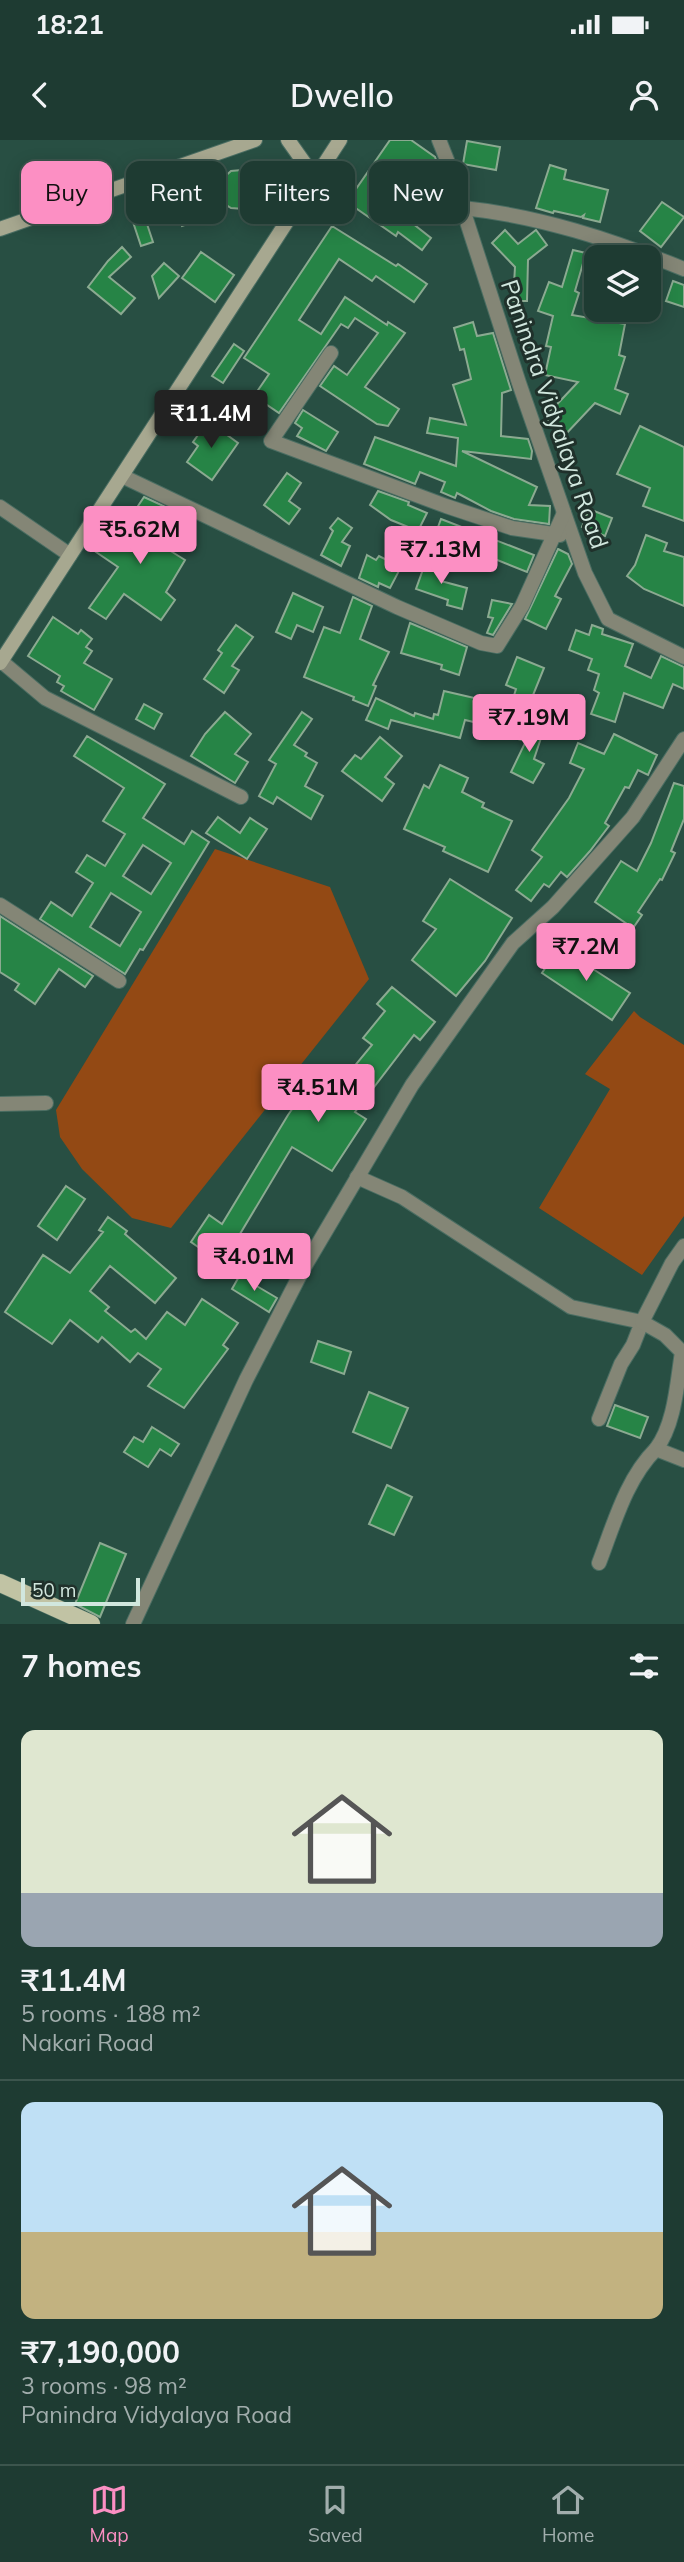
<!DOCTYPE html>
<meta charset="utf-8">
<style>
:root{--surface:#1e3b32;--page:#26423a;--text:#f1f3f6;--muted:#a1adac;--line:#3c554d;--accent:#fc8fc3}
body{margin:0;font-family:Mulish,sans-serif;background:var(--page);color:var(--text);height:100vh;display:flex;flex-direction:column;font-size:26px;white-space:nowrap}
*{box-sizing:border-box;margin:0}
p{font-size:23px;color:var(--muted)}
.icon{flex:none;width:38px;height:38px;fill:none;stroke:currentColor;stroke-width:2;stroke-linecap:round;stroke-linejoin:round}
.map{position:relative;height:1484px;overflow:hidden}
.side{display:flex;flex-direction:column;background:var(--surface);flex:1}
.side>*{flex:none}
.guide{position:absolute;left:21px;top:21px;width:642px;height:63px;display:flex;gap:14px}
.buttons{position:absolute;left:584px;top:105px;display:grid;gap:14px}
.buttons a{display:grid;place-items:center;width:77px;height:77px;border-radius:14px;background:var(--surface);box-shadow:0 4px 18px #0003,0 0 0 2px var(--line);font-size:35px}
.scale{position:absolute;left:21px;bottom:18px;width:119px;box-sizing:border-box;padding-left:7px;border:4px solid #d1e7de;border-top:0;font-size:19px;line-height:24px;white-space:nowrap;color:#d1e7de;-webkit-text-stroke:5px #20312b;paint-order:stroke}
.price{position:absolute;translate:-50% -60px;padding:0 16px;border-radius:7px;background:var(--accent);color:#111;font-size:23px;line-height:46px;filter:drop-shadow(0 2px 4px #0008)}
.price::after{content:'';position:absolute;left:50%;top:42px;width:21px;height:16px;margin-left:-10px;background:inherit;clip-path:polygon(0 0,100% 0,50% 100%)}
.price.current{background:#222;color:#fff}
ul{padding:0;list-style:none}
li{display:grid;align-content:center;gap:14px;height:371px;padding:0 21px}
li+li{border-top:2px solid var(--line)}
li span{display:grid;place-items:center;height:217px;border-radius:14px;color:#555}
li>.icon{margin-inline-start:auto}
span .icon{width:126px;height:126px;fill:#fffc;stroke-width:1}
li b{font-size:30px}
h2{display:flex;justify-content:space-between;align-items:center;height:84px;padding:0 21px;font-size:30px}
.pill{padding:0 24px;border-radius:14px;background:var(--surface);box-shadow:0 4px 18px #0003,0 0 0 2px var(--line);font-size:24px;line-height:63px}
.pill.current{background:var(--accent);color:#111}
.status{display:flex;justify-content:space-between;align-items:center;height:49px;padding:0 35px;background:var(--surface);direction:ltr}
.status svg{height:19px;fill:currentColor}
header{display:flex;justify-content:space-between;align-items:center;height:91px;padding:0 21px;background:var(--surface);font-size:32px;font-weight:600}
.tabs{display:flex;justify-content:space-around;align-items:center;height:98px;border-top:2px solid var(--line);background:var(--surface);font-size:19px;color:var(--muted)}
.tabs a{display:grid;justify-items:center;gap:4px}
.tabs .current{color:var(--accent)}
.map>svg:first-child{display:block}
.green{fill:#934914}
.building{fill:#268446;stroke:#8baa91;stroke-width:2;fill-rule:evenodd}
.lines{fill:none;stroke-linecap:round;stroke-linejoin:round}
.street-casing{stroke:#4a6d62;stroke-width:16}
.secondary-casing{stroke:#4a6d62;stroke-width:16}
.primary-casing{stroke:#4a6d62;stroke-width:19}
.street{stroke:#848676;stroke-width:14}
.secondary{stroke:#a7a890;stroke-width:14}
.primary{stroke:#c1c3a4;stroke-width:18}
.labels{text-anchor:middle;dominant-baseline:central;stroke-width:6;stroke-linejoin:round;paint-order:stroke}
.street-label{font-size:24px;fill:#d1e7de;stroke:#20312b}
</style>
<div class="status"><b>18:21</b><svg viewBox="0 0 49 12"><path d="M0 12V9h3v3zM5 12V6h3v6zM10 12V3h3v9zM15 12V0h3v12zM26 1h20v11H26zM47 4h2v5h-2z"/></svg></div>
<header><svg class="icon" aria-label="back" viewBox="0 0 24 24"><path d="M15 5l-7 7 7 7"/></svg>Dwello<svg class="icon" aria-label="person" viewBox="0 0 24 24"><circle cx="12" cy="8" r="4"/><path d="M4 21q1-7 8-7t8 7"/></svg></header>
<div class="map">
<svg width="684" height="1484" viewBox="0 0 684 1484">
<rect width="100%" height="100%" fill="#284f43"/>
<!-- green -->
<g class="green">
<path d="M215,709L330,747L369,839L171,1088L132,1078L82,1029L60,997L56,970Z"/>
<path d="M634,871L640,877L684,905V1076L642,1135L539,1068L610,949L585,934Z"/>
</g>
<!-- building -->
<g class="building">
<path d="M390,0H411L435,17L440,31L407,79L431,98L422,110L398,92L396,96L347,62Z"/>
<path d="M467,1L500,7L496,30L463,24Z"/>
<path d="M550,25L566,30L564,39L608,50L600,82L583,78L584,75L581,77L554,71L553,73L536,68Z"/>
<path d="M242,30L253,35L259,48L256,61L251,66L244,69L231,68L206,52L218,48L222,39L231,31Z"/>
<path d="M203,53L211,76L182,86L177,72L189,68L186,59Z"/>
<path d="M662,62L684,77L661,107L640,91Z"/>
<path d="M143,72L153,102L141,106L131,76Z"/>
<path d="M332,86L396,126L398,124L427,144L414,162L376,136L372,141L339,119L299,180L321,194L345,157L387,185L388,182L405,193L365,247L399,269L388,286L377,284L320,246L334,226L347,235L378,193L355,178L348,188L341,184L279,273L254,256L269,234L244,218Z"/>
<path d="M505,90L518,104L536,90L547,105L528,120L527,161H513L515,127L492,103Z"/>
<path d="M122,107L131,117L109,137L135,158L121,174L88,147L108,121Z"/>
<path d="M573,110L586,113L575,151L579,153L572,175L625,184L619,215L625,217L615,249L628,254L620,274L595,263L564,296L545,277L578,242L545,235L551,207L546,206L553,176L538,171L549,142L562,147Z"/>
<path d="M201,112L234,135L215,162L182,138Z"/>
<path d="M164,123L179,136L159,158L152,136Z"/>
<path d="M673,141L684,145V167L666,161Z"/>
<path d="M473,182L477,196L493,193L511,250L502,253L501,296L528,299L532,311L531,319L462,311L537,347L529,365L550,366L549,384L514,379L491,371L457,353L455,358L441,352L445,342L420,332L415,344L364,324L375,297L456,326L458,298L427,293L430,278L466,285L453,245L471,239L464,209L460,210L454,188Z"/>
<path d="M234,204L244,211L223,243L212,236Z"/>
<path d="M303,270L338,292L326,311L297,296L302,288L295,283Z"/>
<path d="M208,281L238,303L212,340L187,322L198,306L193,302Z"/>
<path d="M640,286L684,307V381L643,366L650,348L617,334Z"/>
<path d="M287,333L301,343L289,361L300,369L289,384L264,365Z"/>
<path d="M378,351L409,362L408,365L427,373L418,391L391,380L370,365Z"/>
<path d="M144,357L172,370L153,400L185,420L166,452L175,460L161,480L124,454L106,479L89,468L118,427L96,412L114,387L129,397L146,372L138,366Z"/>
<path d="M589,369L612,378L605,396L582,387Z"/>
<path d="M338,378L352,388L342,402L350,406L341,426L321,415L333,391L330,388Z"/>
<path d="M441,379L534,415L527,432L485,415L482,422L434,398Z"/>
<path d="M646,395L667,403L664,411L684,417V466L644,449L627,436L635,425Z"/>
<path d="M558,409L568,414L572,424L555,456L561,459L546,489L525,479Z"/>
<path d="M367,415L376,420L379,416L401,427L390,448L379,443L378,447L359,438Z"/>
<path d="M426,421L446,429L441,441L467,448L462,469L447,465L448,460L416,449Z"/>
<path d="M293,453L323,467L313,492L297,485L291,499L276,492Z"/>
<path d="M353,457L372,466L360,499L389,512L373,545L376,546L368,566L353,560L354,557L304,537L324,487L340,493Z"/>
<path d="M492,460L512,464L493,495L487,493L493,478L488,477Z"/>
<path d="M53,477L78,494L81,490L92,499L86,507L92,511L84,523L112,539L94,570L61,551L64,546L57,542L60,536L28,516Z"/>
<path d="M410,483L467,507L459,535L441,529L442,525L401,513Z"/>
<path d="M236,485L253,497L232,526L239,530L224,553L204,539L222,513L218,510Z"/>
<path d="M592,485L603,489L602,494L633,504L625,526L651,538L661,516L684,527V549L673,544L663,568L624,553L615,582L591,574L599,553L594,550L599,534L588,530L592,519L569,510L576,490L589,495Z"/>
<path d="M517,517L544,528L527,570L511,565L516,549L506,545Z"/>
<path d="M444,551L483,560L478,583L465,580L460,598L391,580L388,589L366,580L376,558L414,576L415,573L433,579L434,574L438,575Z"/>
<path d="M144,564L162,574L154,589L136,579Z"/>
<path d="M225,572L251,594L235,614L248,622L235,643L191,616L205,594Z"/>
<path d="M302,572L312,579L294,605L307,613L305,616L317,623L305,646L323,656L311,679L277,657L273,664L259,656L276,624L269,620Z"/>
<path d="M523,583L544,589L534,619L544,624L533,643L511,632L526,601L518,599Z"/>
<path d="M614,594L657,615L648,635L638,630L629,648L625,647L605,683L609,686L590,711L567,737L561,732L549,747L544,744L531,761L516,750L542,717L532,710L569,658L584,629L570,623L578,603L604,614Z"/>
<path d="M87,596L165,644L143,678L184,704L192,691L209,702L143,810L140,809L125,834L40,779L51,762L72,776L93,743L76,732L87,715L105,726L125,694L103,681L124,648L74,616ZM143,705L171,723L151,754L123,736ZM111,753L141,772L120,806L90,787Z"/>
<path d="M380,597L402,616L385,637L394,644L382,661L342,631L355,615L361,619Z"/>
<path d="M440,625L468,638L462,652L484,663L482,667L512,681L488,732L443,711L445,707L404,689L424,645L429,648Z"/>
<path d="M674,643L684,646V679L671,711L675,713L662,740L660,739L638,772L642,775L633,788L595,762L621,721L637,731L651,703Z"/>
<path d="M218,677L240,693L250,678L267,689L247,719L206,693Z"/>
<path d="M450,739L512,778L485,821L456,856L412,820L436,789L423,781Z"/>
<path d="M0,776L93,836L85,847L59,829L35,864L15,850L19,844L0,832Z"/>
<path d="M559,807L630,853L612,880L542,833Z"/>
<path d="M392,847L435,882L420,900L414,895L355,972L366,979L332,1031L292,1007L240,1094L260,1106L244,1131L217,1113L214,1118L191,1102L209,1075L222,1084L288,975L319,931L339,945L372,905L363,898L385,871L377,864Z"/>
<path d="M66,1046L85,1059L57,1100L38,1086Z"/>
<path d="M108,1077L127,1091L125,1094L176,1138L155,1163L110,1126L90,1151L109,1167L105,1171L131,1192L135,1189L146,1199L167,1172L185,1185L202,1159L238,1183L223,1205L228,1209L184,1268L148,1246L161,1229L138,1213L130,1222L102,1197L98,1202L70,1180L52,1204L5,1172L43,1115L70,1133L103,1092L99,1090Z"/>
<path d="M241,1133L257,1142L255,1145L277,1158L269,1172L232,1149Z"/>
<path d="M318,1201L351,1212L344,1234L311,1222Z"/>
<path d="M369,1252L408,1268L391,1308L353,1292Z"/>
<path d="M615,1265L648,1277L640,1298L607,1286Z"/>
<path d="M152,1287L179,1304L171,1316L160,1309L148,1327L124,1312L134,1297L143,1302Z"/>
<path d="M387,1345L412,1357L394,1395L369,1384Z"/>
<path d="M100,1403L126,1414L100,1477L75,1464Z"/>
</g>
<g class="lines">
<!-- street casing -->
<g class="street-casing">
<g id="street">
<path d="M439,0L447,20L519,243L585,433L608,479L684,517"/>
<path d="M463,68C540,76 612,100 684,129"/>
<path d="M331,213L271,301L446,366L512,388L560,395"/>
<path d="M122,336L397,467L481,503L497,506L522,466L564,373"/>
<path d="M0,367L70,415"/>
<path d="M1,521L45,558L241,657"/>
<path d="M0,765L119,841"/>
<path d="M0,964L46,963"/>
<path d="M357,1037L402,1057L571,1167L642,1182L633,1205L621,1224L599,1279"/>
<path d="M684,1106L672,1123L642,1182L665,1195L682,1212C677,1243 675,1284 656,1309L684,1320"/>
<path d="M599,1423C614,1384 626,1339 656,1309"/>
<path d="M133,1484L246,1240L302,1131L412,945L513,803L553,767L633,677L684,599"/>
</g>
</g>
<!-- secondary casing -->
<g class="secondary-casing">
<g id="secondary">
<path d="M288,0L315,38"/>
<path d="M0,89L255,0"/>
<path d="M0,523L340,0"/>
</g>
</g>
<!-- primary casing -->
<g class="primary-casing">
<path id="primary" d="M0,1443L91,1484"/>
</g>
<!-- street -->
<use href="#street" class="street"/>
<!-- secondary -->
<use href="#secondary" class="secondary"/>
<!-- primary -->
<use href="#primary" class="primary"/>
</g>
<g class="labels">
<!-- street labels -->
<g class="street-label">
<text transform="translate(555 274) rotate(71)">Panindra Vidyalaya Road</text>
</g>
</g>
</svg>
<div class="buttons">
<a><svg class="icon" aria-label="layers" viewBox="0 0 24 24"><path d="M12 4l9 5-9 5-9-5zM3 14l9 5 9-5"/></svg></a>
</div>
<div class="scale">50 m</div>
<b class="price current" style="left:211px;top:310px">₹11.4M</b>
<b class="price" style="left:140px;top:426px">₹5.62M</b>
<b class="price" style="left:441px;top:446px">₹7.13M</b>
<b class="price" style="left:529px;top:614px">₹7.19M</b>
<b class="price" style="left:586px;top:843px">₹7.2M</b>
<b class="price" style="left:318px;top:984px">₹4.51M</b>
<b class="price" style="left:254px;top:1153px">₹4.01M</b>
<div class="guide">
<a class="pill current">Buy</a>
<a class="pill">Rent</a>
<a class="pill">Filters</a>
<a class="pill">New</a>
</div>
</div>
<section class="side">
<h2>7 homes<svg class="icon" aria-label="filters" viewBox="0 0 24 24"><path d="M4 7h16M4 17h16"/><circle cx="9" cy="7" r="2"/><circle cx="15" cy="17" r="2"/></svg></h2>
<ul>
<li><span style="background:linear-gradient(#dfe7d0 75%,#9aa5b1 0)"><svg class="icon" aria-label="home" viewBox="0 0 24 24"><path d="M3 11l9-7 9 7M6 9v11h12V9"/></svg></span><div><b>₹11.4M</b><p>5 rooms · 188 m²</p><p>Nakari Road</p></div></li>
<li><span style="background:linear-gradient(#bfe0f5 60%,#c2b280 0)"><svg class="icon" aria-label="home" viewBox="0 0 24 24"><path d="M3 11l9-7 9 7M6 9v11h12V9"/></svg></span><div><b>₹7,190,000</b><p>3 rooms · 98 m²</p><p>Panindra Vidyalaya Road</p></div></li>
</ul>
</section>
<nav class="tabs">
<a class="current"><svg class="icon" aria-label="map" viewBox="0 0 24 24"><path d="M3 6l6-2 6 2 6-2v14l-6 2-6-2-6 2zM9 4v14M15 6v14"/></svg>Map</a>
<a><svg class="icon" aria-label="saved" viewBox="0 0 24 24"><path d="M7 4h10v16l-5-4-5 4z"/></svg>Saved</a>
<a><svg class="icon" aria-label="home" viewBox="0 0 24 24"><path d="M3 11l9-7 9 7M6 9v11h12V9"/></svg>Home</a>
</nav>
